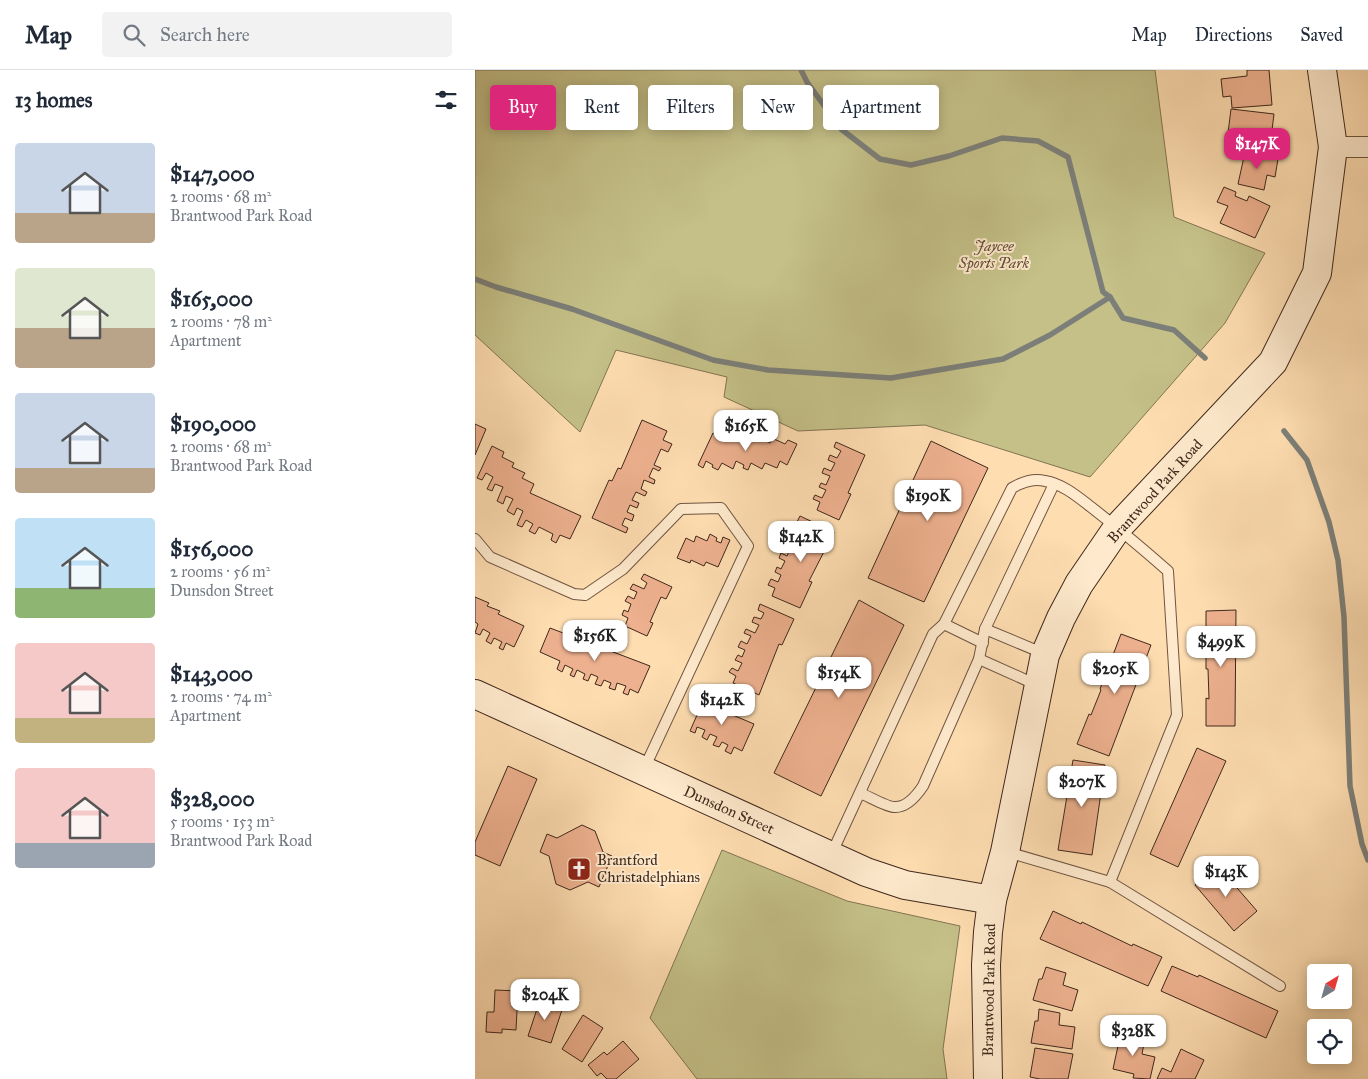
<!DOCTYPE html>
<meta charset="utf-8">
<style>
:root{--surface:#fff;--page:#f2f2f3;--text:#1f2937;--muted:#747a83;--line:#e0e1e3;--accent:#db2777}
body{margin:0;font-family:"IM FELL Great Primer",serif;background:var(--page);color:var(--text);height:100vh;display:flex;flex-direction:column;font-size:19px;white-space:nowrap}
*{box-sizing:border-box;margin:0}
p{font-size:16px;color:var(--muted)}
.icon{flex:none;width:28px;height:28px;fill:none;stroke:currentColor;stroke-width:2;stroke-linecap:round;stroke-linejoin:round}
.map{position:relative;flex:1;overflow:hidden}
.drawer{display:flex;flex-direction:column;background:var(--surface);width:475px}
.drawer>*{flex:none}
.guide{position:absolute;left:15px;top:15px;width:475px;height:45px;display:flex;gap:10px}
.needle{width:32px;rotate:37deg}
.buttons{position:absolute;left:832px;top:894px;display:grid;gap:10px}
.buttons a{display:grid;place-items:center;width:45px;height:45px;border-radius:5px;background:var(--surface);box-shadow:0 2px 12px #0003;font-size:25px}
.price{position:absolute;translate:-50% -42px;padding:0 11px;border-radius:10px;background:#fff;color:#222;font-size:16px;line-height:32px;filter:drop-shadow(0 1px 2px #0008)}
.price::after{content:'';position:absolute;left:50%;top:30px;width:15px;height:11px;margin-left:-8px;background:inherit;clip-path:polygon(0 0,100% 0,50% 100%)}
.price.on{background:var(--accent);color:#fff}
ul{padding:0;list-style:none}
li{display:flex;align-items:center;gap:15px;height:125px;padding:0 15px}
li span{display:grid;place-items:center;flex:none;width:140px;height:100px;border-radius:5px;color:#555}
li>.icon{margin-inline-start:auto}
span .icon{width:60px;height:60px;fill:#fffc;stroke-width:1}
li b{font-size:21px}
h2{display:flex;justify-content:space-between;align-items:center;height:60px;padding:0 15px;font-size:21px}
.tag{padding:0 18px;border-radius:5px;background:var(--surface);box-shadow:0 2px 12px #0003;font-size:18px;line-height:45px}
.tag.on{background:var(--accent);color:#fff}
header{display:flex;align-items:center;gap:30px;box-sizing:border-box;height:70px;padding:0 25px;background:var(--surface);border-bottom:1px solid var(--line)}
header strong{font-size:24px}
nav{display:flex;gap:28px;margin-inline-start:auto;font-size:18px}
.search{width:350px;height:45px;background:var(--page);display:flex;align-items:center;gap:12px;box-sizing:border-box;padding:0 18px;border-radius:5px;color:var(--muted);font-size:19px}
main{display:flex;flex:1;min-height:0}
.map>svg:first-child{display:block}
.green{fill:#c4c088;stroke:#827452}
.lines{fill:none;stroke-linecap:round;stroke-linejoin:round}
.stream{stroke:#7c7f79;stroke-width:5.5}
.building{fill:#eeb18f;stroke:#3f281b}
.lane-casing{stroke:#6f5540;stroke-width:12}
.street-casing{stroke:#6f5540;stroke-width:22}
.secondary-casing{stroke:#3f281b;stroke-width:30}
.lane{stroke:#fee9cc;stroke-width:10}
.street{stroke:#fee9cc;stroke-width:20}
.secondary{stroke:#fee9cc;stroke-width:28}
.labels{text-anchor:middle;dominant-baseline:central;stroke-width:4;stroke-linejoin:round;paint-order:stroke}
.park-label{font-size:15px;font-style:italic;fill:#604e36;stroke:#fee9cc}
.street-label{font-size:15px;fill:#3f281b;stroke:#fee9cc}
.poi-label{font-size:15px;fill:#3f281b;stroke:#fee9cc;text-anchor:start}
</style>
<header>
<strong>Map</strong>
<div class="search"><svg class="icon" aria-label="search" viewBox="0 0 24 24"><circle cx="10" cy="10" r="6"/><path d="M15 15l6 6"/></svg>Search here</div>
<nav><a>Map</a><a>Directions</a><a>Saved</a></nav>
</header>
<main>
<section class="drawer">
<h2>13 homes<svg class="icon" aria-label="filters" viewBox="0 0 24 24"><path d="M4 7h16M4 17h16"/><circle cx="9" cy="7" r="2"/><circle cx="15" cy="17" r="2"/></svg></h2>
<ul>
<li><span style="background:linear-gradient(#c9d6e8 70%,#b9a48a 0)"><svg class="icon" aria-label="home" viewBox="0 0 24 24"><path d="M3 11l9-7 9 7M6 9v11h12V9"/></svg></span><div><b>$147,000</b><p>2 rooms · 68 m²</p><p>Brantwood Park Road</p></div></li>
<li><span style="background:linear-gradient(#dfe7d0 60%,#b9a48a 0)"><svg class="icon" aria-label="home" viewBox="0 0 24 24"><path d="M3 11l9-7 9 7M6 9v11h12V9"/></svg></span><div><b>$165,000</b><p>2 rooms · 78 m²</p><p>Apartment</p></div></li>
<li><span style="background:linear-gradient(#c9d6e8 75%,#b9a48a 0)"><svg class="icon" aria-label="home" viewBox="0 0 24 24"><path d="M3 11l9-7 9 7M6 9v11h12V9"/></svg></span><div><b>$190,000</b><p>2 rooms · 68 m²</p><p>Brantwood Park Road</p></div></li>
<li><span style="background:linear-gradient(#bfe0f5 70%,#8fb573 0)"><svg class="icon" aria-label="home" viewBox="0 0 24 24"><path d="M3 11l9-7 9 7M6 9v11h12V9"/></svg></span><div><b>$156,000</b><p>2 rooms · 56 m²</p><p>Dunsdon Street</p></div></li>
<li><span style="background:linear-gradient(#f6c9c9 75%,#c2b280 0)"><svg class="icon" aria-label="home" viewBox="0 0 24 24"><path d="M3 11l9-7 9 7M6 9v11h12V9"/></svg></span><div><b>$143,000</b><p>2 rooms · 74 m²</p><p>Apartment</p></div></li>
<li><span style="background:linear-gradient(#f6c9c9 75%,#9aa5b1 0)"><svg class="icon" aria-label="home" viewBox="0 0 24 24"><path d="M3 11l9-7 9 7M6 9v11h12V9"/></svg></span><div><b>$328,000</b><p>5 rooms · 153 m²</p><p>Brantwood Park Road</p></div></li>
</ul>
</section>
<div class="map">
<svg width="893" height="1009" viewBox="0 0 893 1009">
<rect width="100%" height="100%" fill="#feddb1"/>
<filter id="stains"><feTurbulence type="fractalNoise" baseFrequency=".004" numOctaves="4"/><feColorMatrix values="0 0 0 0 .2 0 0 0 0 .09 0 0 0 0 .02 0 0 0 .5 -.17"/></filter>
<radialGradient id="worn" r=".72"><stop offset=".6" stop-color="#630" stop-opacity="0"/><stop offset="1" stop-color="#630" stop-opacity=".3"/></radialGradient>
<!-- green -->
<g class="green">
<path d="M0,0H680L699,147L790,183L750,253L615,407L450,355L323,361L249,327L252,307L141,280L105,362L0,265Z"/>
<path d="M247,780L372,831L485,856L468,979L472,1009H222L175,948Z"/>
</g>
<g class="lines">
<!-- stream -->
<g class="stream">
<path d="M326,0L332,12L366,59L405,89L436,95L474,86L527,68L563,71L593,87L628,222L635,227L648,248L699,260L730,288"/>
<path d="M0,209L21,217L97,239L238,290L293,300L416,308L528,289L575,265L635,227"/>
<path d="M809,361L832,390L854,452L863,490L869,547L875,716L887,774L893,790"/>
</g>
</g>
<!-- building -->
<g class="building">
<path d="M772,0H794L797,35L757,38L756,26L748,27L746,9L772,6Z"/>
<path d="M756,39L799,44L796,68L793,67L791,80L768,77L769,65L753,63Z"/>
<path d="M770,82L803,89L800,107L792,105L789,120L763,114Z"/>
<path d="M749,117L761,122L760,126L772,131L774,126L795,136L780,168L745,153L753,136L742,132Z"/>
<path d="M167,350L192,361L188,370L197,374L193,382L186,379L179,395L186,398L184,401L178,398L174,407L180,410L179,414L169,410L166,419L172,422L170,426L161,422L157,430L164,433L162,438L155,435L152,442L159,445L157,451L150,448L147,455L153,458L151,463L117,448L134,410L137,411L143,398L146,399Z"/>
<path d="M0,354L11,359L0,385Z"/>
<path d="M238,363L251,369L253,364L266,370L267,366L280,372L283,367L295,373L297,368L310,374L313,370L322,374L312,395L305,391L302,398L290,393L287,399L276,393L273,400L268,398L269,395L261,391L258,399L247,393L243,400L237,397L238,395L231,391L228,398L223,395Z"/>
<path d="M456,371L513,398L449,532L393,508Z"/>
<path d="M361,372L390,385L373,423L376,424L364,450L342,440L345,432L338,429L340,425L347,428L351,420L344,417L346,413L351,415L355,406L347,403L349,398L356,401L360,393L353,390L355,385L362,388L366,381L359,377Z"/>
<path d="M17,376L29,382L27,387L39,393L37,397L50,403L47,408L59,414L55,423L106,446L95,469L85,465L81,473L76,470L78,464L64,457L60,464L54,461L58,454L51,450L47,457L42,455L48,441L42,438L39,445L32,441L38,429L31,426L28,434L22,431L28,417L20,414L17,421L12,419L18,407L11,403L7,410L2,408Z"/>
<path d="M325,446L359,462L334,511L337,512L325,538L297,526L300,518L293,515L296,509L303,512L306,505L300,502L302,497L306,499L310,491L304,488L306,483L312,486L315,479L309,476L312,471L320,474L323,468L317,465L319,460L326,462L329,455L322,452Z"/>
<path d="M235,464L242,468L241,471L246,473L248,467L255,470L243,497L231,492L229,496L216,490L215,493L202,488L211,468L219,472L221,466L232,471Z"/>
<path d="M169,504L197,517L191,529L186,527L175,552L178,553L172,566L150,556L153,548L147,545L149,540L153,542L156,534L150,531L153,526L159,529L162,522L155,519L158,514L169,519L172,513L166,509Z"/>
<path d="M0,527L14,533L12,536L25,541L23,544L49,556L39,577L31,573L28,580L24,578L27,572L19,568L16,574L11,571L15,563L8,559L5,565L0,563L3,554L0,552Z"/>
<path d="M384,530L429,555L346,726L299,703Z"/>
<path d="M285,534L319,549L307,575L304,574L284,625L258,613L261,606L254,602L257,598L263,601L267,593L260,590L263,585L267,587L270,580L263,577L266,571L272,574L276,566L269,563L271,559L280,563L284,555L277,552L279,547L286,549L289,543L283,540Z"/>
<path d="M761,540L760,656H731V628L734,629L733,599H731V541Z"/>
<path d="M75,558L175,596L163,623L155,619L153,625L148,623L151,616L142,613L140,620L134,618L136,613L129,610L126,616L120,614L123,607L116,604L113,611L108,609L110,604L102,600L99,607L95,605L98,599L90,595L87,602L82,599L85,591L65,582Z"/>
<path d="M646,564L676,575L634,686L602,674L614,644L616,645L626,620L625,619Z"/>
<path d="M229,629L254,640L253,643L279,654L267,681L259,677L256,684L250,681L253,675L247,672L244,677L238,675L242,667L235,664L232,670L227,667L230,660L222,657L220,663L215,661Z"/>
<path d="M722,678L751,691L703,797L675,784Z"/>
<path d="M598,690L630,695L617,785L583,780Z"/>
<path d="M33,696L62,709L25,796L0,785V772Z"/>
<path d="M107,755L120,761L128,782L137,786L124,817L113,812L95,820L81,814L74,786L65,782L72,764L82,768Z"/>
<path d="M743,796L782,841L759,861L720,815Z"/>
<path d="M578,841L606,854L607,852L657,876L658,874L687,887L673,916L565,869Z"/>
<path d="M697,896L723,907L724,905L803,941L791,968L686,921Z"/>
<path d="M571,897L591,903L588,915L603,920L597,941L558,930L564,909H567Z"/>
<path d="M20,920L43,921L41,960L27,959V963L11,962L12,942H19Z"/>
<path d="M65,930L88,937L76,973L53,966Z"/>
<path d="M564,939L585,943L584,955L600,957L597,979L556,973L560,951H563Z"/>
<path d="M108,945L128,958L107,992L87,979Z"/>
<path d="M646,962L670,968L667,984L680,987L675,1009L658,1008L659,1004L638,999Z"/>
<path d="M148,971L164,989L141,1009H132L126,1003L122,1006L113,995L129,982L132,985Z"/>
<path d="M560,978L598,984L593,1009H565L555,1007Z"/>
<path d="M706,979L729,990L720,1009H682L687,998L696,1002Z"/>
</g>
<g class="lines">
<!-- lane casing -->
<g class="lane-casing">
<g id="lane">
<path d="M0,469L15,487L99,524L110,525L148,499L206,439L246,438L273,476L169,699"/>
<path d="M469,554L508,573"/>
<path d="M510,559L570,584"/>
<path d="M504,589L562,615"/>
<path d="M385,723C393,726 412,737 419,737C431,738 442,725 448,716L504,589L510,559L579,414"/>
<path d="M532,782L635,812L805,916"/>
<path d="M356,785L458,564L469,554L537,418C547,412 559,408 570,411C588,414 603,427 616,437C643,458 668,479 693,501L702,645L635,812"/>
</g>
</g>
<!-- street casing -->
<g class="street-casing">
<path id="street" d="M858,77H893"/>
</g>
<!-- secondary casing -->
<g class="secondary-casing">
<g id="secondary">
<path d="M0,624L391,802L430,815L517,830"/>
<path d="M513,1009L511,895L513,862L517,830L530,782L570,585L586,548L604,514L643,457L798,292L842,203L858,77L847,0"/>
</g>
</g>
<!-- lane -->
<use href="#lane" class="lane"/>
<!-- street -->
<use href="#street" class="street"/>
<!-- secondary -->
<use href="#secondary" class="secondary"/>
</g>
<!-- icons -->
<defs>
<g id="church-square" transform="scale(1.25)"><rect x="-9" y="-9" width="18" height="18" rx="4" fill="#8f2418" stroke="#fee9cc"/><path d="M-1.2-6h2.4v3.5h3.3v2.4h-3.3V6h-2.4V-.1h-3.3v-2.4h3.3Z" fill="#fff"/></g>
</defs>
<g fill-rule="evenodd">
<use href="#church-square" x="104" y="799"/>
</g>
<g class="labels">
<!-- park labels -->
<g class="park-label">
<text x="519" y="176">Jaycee<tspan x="519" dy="17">Sports Park</tspan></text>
</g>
<!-- street labels -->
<g class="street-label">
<text transform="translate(680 421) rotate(-48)">Brantwood Park Road</text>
<text transform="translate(254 740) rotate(24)">Dunsdon Street</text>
<text transform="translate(514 920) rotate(-89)">Brantwood Park Road</text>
</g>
<!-- poi labels -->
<g class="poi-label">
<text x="122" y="790">Brantford<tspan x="122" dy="17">Christadelphians</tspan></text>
</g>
</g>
<rect width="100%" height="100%" filter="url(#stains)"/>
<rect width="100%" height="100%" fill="url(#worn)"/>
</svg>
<div class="buttons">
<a><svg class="needle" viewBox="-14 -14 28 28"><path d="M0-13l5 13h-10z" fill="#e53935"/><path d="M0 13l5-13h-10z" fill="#747a83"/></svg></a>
<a><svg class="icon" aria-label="locate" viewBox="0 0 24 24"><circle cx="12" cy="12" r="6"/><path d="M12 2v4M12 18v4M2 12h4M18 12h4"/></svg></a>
</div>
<b class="price on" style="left:782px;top:100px">$147K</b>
<b class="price" style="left:271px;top:382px">$165K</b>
<b class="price" style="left:453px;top:452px">$190K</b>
<b class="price" style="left:326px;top:493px">$142K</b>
<b class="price" style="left:120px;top:592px">$156K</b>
<b class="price" style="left:746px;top:598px">$499K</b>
<b class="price" style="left:640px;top:625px">$205K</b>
<b class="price" style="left:364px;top:629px">$154K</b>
<b class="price" style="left:247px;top:656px">$142K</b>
<b class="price" style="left:607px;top:738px">$207K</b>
<b class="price" style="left:751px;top:828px">$143K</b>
<b class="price" style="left:70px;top:951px">$204K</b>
<b class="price" style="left:658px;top:987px">$328K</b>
<div class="guide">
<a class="tag on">Buy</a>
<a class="tag">Rent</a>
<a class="tag">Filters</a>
<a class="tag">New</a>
<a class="tag">Apartment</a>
</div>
</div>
</main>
